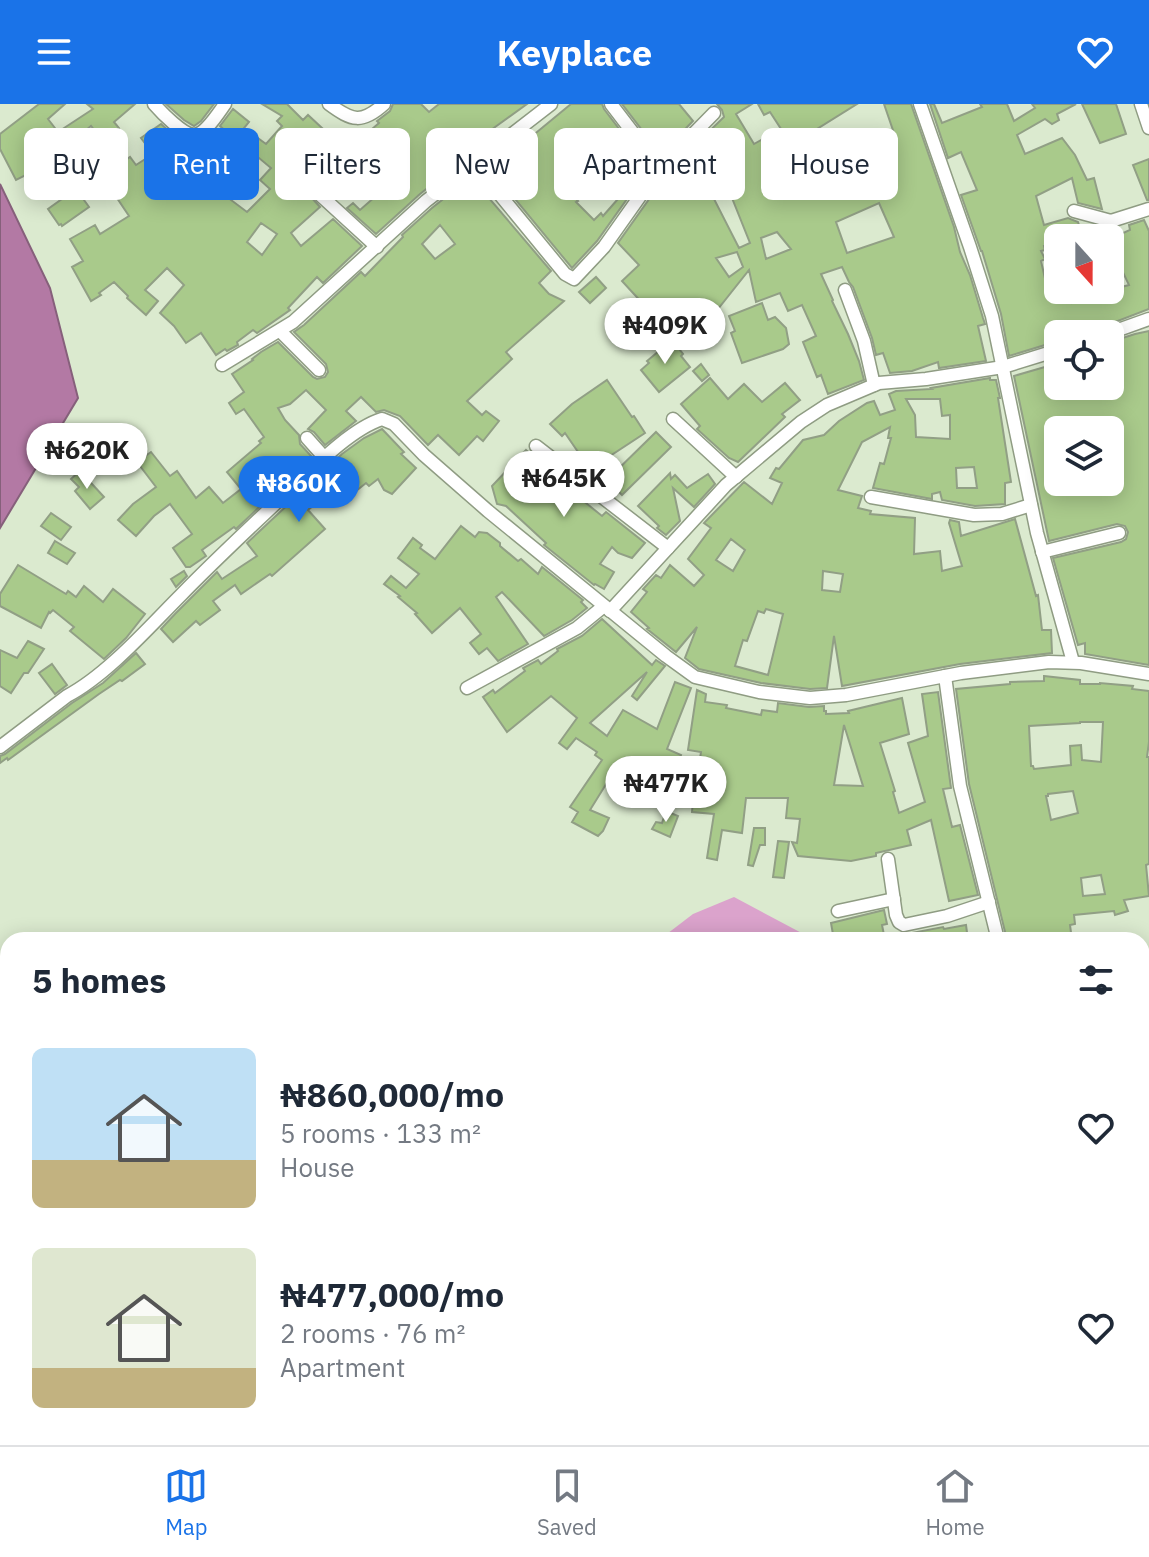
<!DOCTYPE html>
<meta charset="utf-8">
<style>
:root{--surface:#fff;--page:#f2f2f3;--text:#1f2937;--muted:#747a83;--line:#e0e1e3;--accent:#1a73e8}
body{margin:0;font-family:"IBM Plex Sans",sans-serif;background:var(--page);color:var(--text);height:100vh;display:flex;flex-direction:column;font-size:30px;white-space:nowrap}
*{box-sizing:border-box;margin:0}
p{font-size:26px;color:var(--muted)}
.icon{flex:none;width:44px;height:44px;fill:none;stroke:currentColor;stroke-width:2;stroke-linecap:round;stroke-linejoin:round}
.map{position:relative;flex:1;overflow:hidden}
.side{position:absolute;left:0px;top:828px;width:1150px;height:514px;display:flex;flex-direction:column;background:var(--surface);border-radius:24px 24px 0 0;box-shadow:0 4px 20px #0003}
.side>*{flex:none}
.hud{position:absolute;left:24px;top:24px;width:1102px;height:72px;display:flex;gap:16px}
.needle{width:52px;rotate:159deg}
.tools{position:absolute;left:1044px;top:120px;display:grid;gap:16px}
.tools a{display:grid;place-items:center;width:80px;height:80px;border-radius:12px;background:var(--surface);box-shadow:0 4px 20px #0003;font-size:40px}
.price{position:absolute;translate:-50% -68px;padding:0 18px;border-radius:28px;background:#fff;color:#222;font-size:26px;line-height:52px;filter:drop-shadow(0 2px 4px #0008)}
.price::after{content:'';position:absolute;left:50%;top:48px;width:24px;height:18px;margin-left:-12px;background:inherit;clip-path:polygon(0 0,100% 0,50% 100%)}
.price.selected{background:var(--accent);color:#fff}
ul{padding:0;list-style:none}
li{display:flex;align-items:center;gap:24px;height:200px;padding:0 32px}
li span{display:grid;place-items:center;flex:none;width:224px;height:160px;border-radius:12px;color:#555}
li>.icon{margin-inline-start:auto}
span .icon{width:96px;height:96px;fill:#fffc;stroke-width:1}
li b{font-size:34px}
h2{display:flex;justify-content:space-between;align-items:center;height:96px;padding:0 32px;font-size:34px}
.chip{padding:0 28px;border-radius:12px;background:var(--surface);box-shadow:0 4px 20px #0003;font-size:28px;line-height:72px}
.chip.selected{background:var(--accent);color:#fff}
header{display:flex;justify-content:space-between;align-items:center;height:104px;padding:0 32px;background:var(--accent);color:#fff;font-size:36px;font-weight:800}
.dock{display:flex;justify-content:space-around;align-items:center;height:112px;border-top:2px solid var(--line);background:var(--surface);font-size:22px;color:var(--muted)}
.dock a{display:grid;justify-items:center;gap:4px}
.dock .selected{color:var(--accent)}
.map>svg:first-child{display:block}
.green{fill:#dba3cc}
.water{fill:#b379a4;stroke:#86607b;stroke-width:2}
.building{fill:#a9ca8b;stroke:#919f85;stroke-width:2;fill-rule:evenodd}
.lines{fill:none;stroke-linecap:round;stroke-linejoin:round}
.minor-casing{stroke:#8f9c83;stroke-width:15}
.minor{stroke:#fff;stroke-width:12}
</style>
<header><svg class="icon" aria-label="menu" viewBox="0 0 24 24"><path d="M4 6h16M4 12h16M4 18h16"/></svg>Keyplace<svg class="icon" aria-label="heart" viewBox="0 0 24 24"><path d="M12 20l-8-8c-3-5 5-10 8-4 3-6 11-1 8 4z"/></svg></header>
<div class="map">
<svg width="1149" height="1341" viewBox="0 0 1149 1341">
<rect width="100%" height="100%" fill="#dbeacf"/>
<!-- green -->
<path class="green" d="M734,793L811,834L814,836H659L693,810Z"/>
<!-- water -->
<g class="water">
<path d="M0,80L50,184L78,294L0,424Z"/>
<path d="M1149,866V1341H845V1334H1142V868Z"/>
<path d="M0,874L8,878V1334H798L770,1341H0Z"/>
</g>
<!-- building -->
<g class="building">
<path d="M39,0H65L48,15L58,28L93,5L87,0H135L114,18L119,24L103,37L91,22L72,38L97,75L88,81L75,61L70,65L58,48L30,69L16,76L0,45V30Z"/>
<path d="M166,0H214L201,17L194,22L184,16Z"/>
<path d="M262,0H287L303,16L308,11L335,36L323,50L330,57L347,42L349,45L379,19L377,17L390,7L393,0H421L429,8L439,0H527L484,31L487,34L457,59L458,60L420,90L376,130L347,104L353,99L360,106L385,84L366,59L339,83L341,85L334,91L321,80L312,82L309,88L310,92L320,103L291,129L301,142L333,115L362,142L323,179L317,173L288,204L290,206L257,229L253,226L237,238L238,241L227,247L225,245L216,251L201,229L186,239L174,222L160,209L184,181L167,164L145,186L158,197L146,211L127,194L128,192L114,178L99,189L101,191L91,197L72,163L83,157L70,135L95,121L100,130L129,112L117,94L124,90L105,64L118,55L123,58L130,53L136,61L153,50L141,34L161,20L173,31L187,39L229,91L227,93L247,108L270,85L260,76L271,64L252,48L248,53L234,43L238,38L220,22L233,5L249,18L244,24L266,40L282,22L277,17L282,12ZM261,119L277,130L262,151L247,138Z"/>
<path d="M571,0H602L604,5L639,51L605,81L592,67L570,88L578,97L576,98L594,116L601,109L603,112L647,62L649,64L597,137L572,164L515,95L526,86L498,53L512,42L514,44L529,31L531,33Z"/>
<path d="M622,0H679L693,17L661,50L659,48L663,44L655,36L652,39Z"/>
<path d="M717,0H752L736,10L754,40L781,25L770,8L764,11L758,0H857L804,33L803,31L786,42L792,54L800,79L896,35L884,0H911L954,123L960,148L970,171L983,214L985,220L978,222L986,257L939,264L938,258L912,267L890,269L883,249L876,251L872,234L853,183L849,178L842,163L821,170L833,196L832,197L848,230L859,257L864,276L828,290L821,271L817,273L803,238L816,232L802,201L788,207L780,189L756,198L749,166L710,215L708,210L697,221L686,210L668,227L622,177L639,161L618,139L667,70L680,57L711,89L739,144L750,139L726,79L740,71L726,47L714,59L696,40L724,13L722,6ZM879,99L894,133L847,149L836,118ZM777,128L791,145L766,155L761,134ZM737,148L743,163L729,173L716,154Z"/>
<path d="M930,0H934L942,19L982,3L980,0H1007L1014,17L1035,4L1032,0H1076L1057,10L1059,16L1052,20L1045,15L1017,31L1025,50L1062,34L1075,51L1087,76L1094,74L1102,105L1078,99L1072,74L1036,92L1044,121L1068,114L1078,118L1082,131L1073,134H1058V138L1044,142L1045,146L1041,147L1045,155L1041,157L1047,183L1058,181V186H1070L1072,199L1090,193V191L1129,181L1110,141V135L1130,126L1129,121L1144,116L1149,127V205L1084,230H1058V237L1009,252L1001,210L982,147H981L961,91L977,86L961,48L948,54Z"/>
<path d="M1082,0H1116L1126,30L1100,39Z"/>
<path d="M1149,55V96H1147L1133,61Z"/>
<path d="M471,73L551,167L539,179L549,190L564,197L506,248L512,255L467,297L482,311L486,307L499,317L483,337L477,332L459,351L438,331L428,341L400,312L384,306L376,308L361,293L346,307L356,317L325,341L314,328L308,325L326,306L306,286L290,300L278,304L285,316L299,331L300,340L312,353L236,425L234,423L202,446L206,452L190,463H186L173,444L192,430L170,400L154,412L136,432L118,416L133,400L156,383L137,358L151,348L170,372L177,367L196,394L209,383L223,399L241,385L227,368L261,339L259,337L264,333L244,305L236,310L229,299L244,288L232,270L253,256L252,255L261,248L278,238L313,273L317,275L325,273L328,268L326,260L294,228L304,221L361,168L365,172L403,133L402,131L432,104ZM440,121L455,140L435,155L422,140Z"/>
<path d="M76,85L89,103L62,122L61,120L59,121L48,105Z"/>
<path d="M596,173L606,184L590,199L579,188Z"/>
<path d="M762,199L768,216L775,213L786,224L789,240L783,245L742,259L731,229L735,227L729,212Z"/>
<path d="M1149,227V561L1085,550V539L1078,541L1053,454L1121,438L1126,435L1128,428L1125,422L1117,420L1049,437L1014,272L1055,260L1058,282H1110V238L1135,230ZM1058,326H1110V378H1058Z"/>
<path d="M672,236L683,250L681,252L690,263L659,288L641,266L649,259L647,257Z"/>
<path d="M701,260L709,271L702,277L693,267Z"/>
<path d="M710,274L728,295L744,280L762,298L785,279L800,296L782,310L785,313L738,358L729,354L697,325L700,322L681,300Z"/>
<path d="M990,274V276H996L1000,294H998L1011,378L1005,379V400L975,402L942,396L940,388L932,390V395L873,384L880,359L884,360L891,334H888L890,323L862,338L838,386L862,392L858,404L871,407L870,410L915,414L914,450L940,447L942,467L962,462L949,419L950,416L959,418L961,432L1015,415L1036,492L1038,491L1042,526H1051L1052,549L960,560L842,582L834,532L827,584L810,585L761,579L699,565L685,554L697,523L676,548L647,525L649,524L631,508L647,488L643,485L656,471L661,474L670,461L694,482L704,471L688,455L711,424L704,419L744,378L772,400L782,379L770,374L776,364L779,365L803,336L824,331L839,317L867,299L874,297L880,311L895,306L889,290L896,287L932,285L931,284ZM906,295H940L942,312L950,311V335L916,333L915,311ZM974,363L977,384H957L956,364ZM731,435L745,446L733,467L716,456ZM823,467L843,470L840,488L822,486ZM766,505L783,510L768,571L735,562L743,536L747,537L758,507L764,509Z"/>
<path d="M607,276L632,313L634,312L645,329L587,367L576,350L578,348L565,329L562,332L550,320L572,300Z"/>
<path d="M382,325L404,348L401,350L416,364L392,390L384,386L378,375L369,382L366,379L346,395L336,383L308,406L325,425L272,472L270,470L241,490L235,481L213,497L220,506L200,521L196,517L173,538L161,525L175,510L217,468L222,475L257,452L247,439L342,350L364,334Z"/>
<path d="M656,328L671,343L622,391L607,376Z"/>
<path d="M526,346L561,378L566,376L575,383L573,385L582,393L581,395L602,412L606,408L645,439L632,454L618,449L612,443L600,460L614,468L604,485L595,480L594,481L544,441L546,439L506,402L497,400L492,382Z"/>
<path d="M80,367L104,393L90,405L75,387L79,383L71,375Z"/>
<path d="M670,369L671,375L675,371L687,384L708,370L715,380L694,403L673,384L680,417L666,431L657,424L659,422L638,402Z"/>
<path d="M51,409L71,423L61,436L41,422Z"/>
<path d="M461,422L475,433L479,428L487,429L500,439V442L518,457L521,455L538,470L542,463L583,496L581,498L587,504L572,516L544,532L502,488L496,493L528,540L498,557L487,544L479,550L470,539L481,530L460,504L432,529L415,510L417,509L398,493L400,492L384,480L391,472L406,484L419,470L398,454L413,434L422,441L420,444L435,455Z"/>
<path d="M55,437L75,449L67,460L48,449Z"/>
<path d="M18,461L66,490L68,487L76,493L84,482L103,498L113,485L145,510L126,534L104,555L70,527L74,523L53,506L50,509L49,508L41,524L0,502V490Z"/>
<path d="M184,467L187,472L176,483L171,475Z"/>
<path d="M602,515L652,561L656,556L665,562L637,596L632,592L647,568L590,619L607,632L623,606L657,625L675,578L691,584L667,645L681,651L667,686L633,675L626,687L608,677L590,706L609,714L603,727L598,732L572,718L578,708L570,703L602,656L595,651L597,648L576,634L567,645L559,639L577,614L551,592L507,628L483,593L493,586L495,589L525,567L523,564L538,556L541,560L558,547L557,545L582,532Z"/>
<path d="M28,537L44,545L28,569H24L11,589L0,582V546L17,554Z"/>
<path d="M136,549L145,560L122,577L120,576L99,590L8,656L7,654L0,659V652L5,650L72,599L103,579Z"/>
<path d="M52,560L67,581L55,590L39,569Z"/>
<path d="M1044,572L1080,576V580H1100V579L1133,582L1132,585L1149,587V638L1147,653H1149V760L1146,761L1149,792L1124,796L1128,807L1115,811L1114,807L1074,811L1075,820L1070,821L1072,836H1007L969,680L956,585L1010,580V578L1044,577ZM1080,618H1103L1101,658L1082,656L1081,641L1070,642L1071,661L1034,665L1033,662H1031L1029,622L1080,619ZM1073,687L1078,709L1051,716L1046,692H1048V690ZM1101,771L1105,790L1083,792L1081,774Z"/>
<path d="M697,586L706,590L705,598L727,601L726,604L761,611L762,606L777,608L778,599L809,603L824,602V607H826V610L849,609L848,607L902,594L909,630L880,639L895,687L893,688L899,709L925,698L908,639L928,632L922,590L938,588L951,684L943,685L952,723L960,721L978,791L949,797L931,716L907,726L911,741L876,749V752L851,757L798,752L792,738L797,739L800,715L786,714L788,694H746L742,729L722,726L717,756L707,754L714,710L692,708L695,674H697L701,648L688,646ZM844,621L863,682L834,681Z"/>
<path d="M666,707L678,712L670,733L652,725L656,718L662,719Z"/>
<path d="M754,724H765V741H760L753,762L748,761Z"/>
<path d="M778,737L789,738L784,774L773,773Z"/>
<path d="M884,806L887,820L882,821L885,836H834L831,819Z"/>
<path d="M966,821L968,836H902L901,831L943,823L944,825Z"/>
</g>
<g class="lines">
<!-- minor casing -->
<g class="minor-casing">
<g id="minor">
<path d="M154,0C161,8 183,31 194,31C205,31 219,8 225,0"/>
<path d="M329,0C352,17 362,20 384,0"/>
<path d="M611,0L660,64"/>
<path d="M920,0L970,143L992,212L1037,429L1073,558"/>
<path d="M1141,0L1149,24"/>
<path d="M477,57L496,86L565,170L574,175L604,143L660,64L714,9"/>
<path d="M318,89L377,143"/>
<path d="M1074,107L1111,117L1149,105"/>
<path d="M845,186L864,237L874,281"/>
<path d="M280,227L319,266"/>
<path d="M1107,230L1149,215"/>
<path d="M222,261L293,218L426,97L551,0"/>
<path d="M673,315L736,373"/>
<path d="M307,334L324,353"/>
<path d="M536,342L668,444"/>
<path d="M871,393L974,411L1002,410L1031,401"/>
<path d="M1042,448L1119,429"/>
<path d="M610,507L726,381L801,318L827,301L879,279L926,275L1003,263L1058,246"/>
<path d="M945,572L960,682L998,836"/>
<path d="M467,584L577,524L604,502"/>
<path d="M0,643L67,592C107,571 149,523 181,491C218,453 257,417 295,381C318,359 353,324 382,315L394,320L424,351L488,407L666,552L695,573L759,588L810,594L846,591L961,569L1049,558L1081,559L1149,570"/>
<path d="M888,755L896,811L899,818L904,821L947,812L989,798"/>
<path d="M838,807L894,795"/>
</g>
</g>
<!-- minor -->
<use href="#minor" class="minor"/>
</g>
</svg>
<div class="tools">
<a><svg class="needle" viewBox="-14 -14 28 28"><path d="M0-13l5 13h-10z" fill="#e53935"/><path d="M0 13l5-13h-10z" fill="#747a83"/></svg></a>
<a><svg class="icon" aria-label="locate" viewBox="0 0 24 24"><circle cx="12" cy="12" r="6"/><path d="M12 2v4M12 18v4M2 12h4M18 12h4"/></svg></a>
<a><svg class="icon" aria-label="layers" viewBox="0 0 24 24"><path d="M12 4l9 5-9 5-9-5zM3 14l9 5 9-5"/></svg></a>
</div>
<b class="price" style="left:665px;top:262px">₦409K</b>
<b class="price" style="left:87px;top:387px">₦620K</b>
<b class="price" style="left:564px;top:415px">₦645K</b>
<b class="price selected" style="left:299px;top:420px">₦860K</b>
<b class="price" style="left:666px;top:720px">₦477K</b>
<div class="hud">
<a class="chip">Buy</a>
<a class="chip selected">Rent</a>
<a class="chip">Filters</a>
<a class="chip">New</a>
<a class="chip">Apartment</a>
<a class="chip">House</a>
</div>
<section class="side">
<h2>5 homes<svg class="icon" aria-label="filters" viewBox="0 0 24 24"><path d="M4 7h16M4 17h16"/><circle cx="9" cy="7" r="2"/><circle cx="15" cy="17" r="2"/></svg></h2>
<ul>
<li><span style="background:linear-gradient(#bfe0f5 70%,#c2b280 0)"><svg class="icon" aria-label="home" viewBox="0 0 24 24"><path d="M3 11l9-7 9 7M6 9v11h12V9"/></svg></span><div><b>₦860,000/mo</b><p>5 rooms · 133 m²</p><p>House</p></div><svg class="icon" aria-label="heart" viewBox="0 0 24 24"><path d="M12 20l-8-8c-3-5 5-10 8-4 3-6 11-1 8 4z"/></svg></li>
<li><span style="background:linear-gradient(#dfe7d0 75%,#c2b280 0)"><svg class="icon" aria-label="home" viewBox="0 0 24 24"><path d="M3 11l9-7 9 7M6 9v11h12V9"/></svg></span><div><b>₦477,000/mo</b><p>2 rooms · 76 m²</p><p>Apartment</p></div><svg class="icon" aria-label="heart" viewBox="0 0 24 24"><path d="M12 20l-8-8c-3-5 5-10 8-4 3-6 11-1 8 4z"/></svg></li>
</ul>
</section>
</div>
<nav class="dock">
<a class="selected"><svg class="icon" aria-label="map" viewBox="0 0 24 24"><path d="M3 6l6-2 6 2 6-2v14l-6 2-6-2-6 2zM9 4v14M15 6v14"/></svg>Map</a>
<a><svg class="icon" aria-label="saved" viewBox="0 0 24 24"><path d="M7 4h10v16l-5-4-5 4z"/></svg>Saved</a>
<a><svg class="icon" aria-label="home" viewBox="0 0 24 24"><path d="M3 11l9-7 9 7M6 9v11h12V9"/></svg>Home</a>
</nav>
